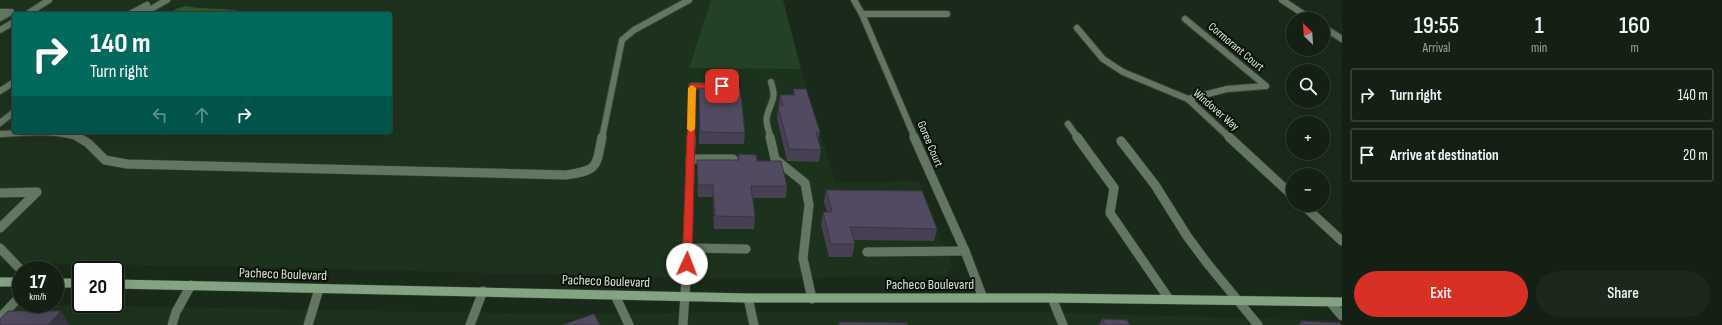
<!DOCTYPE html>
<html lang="en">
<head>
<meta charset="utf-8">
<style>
	:root { --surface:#142014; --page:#1d281d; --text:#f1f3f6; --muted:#9da3a0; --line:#333e34; --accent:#d93025 }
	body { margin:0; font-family:"Sofia Sans Condensed",sans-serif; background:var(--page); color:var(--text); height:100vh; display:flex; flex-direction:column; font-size:15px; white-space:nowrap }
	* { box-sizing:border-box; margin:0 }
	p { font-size:13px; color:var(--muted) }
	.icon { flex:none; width:22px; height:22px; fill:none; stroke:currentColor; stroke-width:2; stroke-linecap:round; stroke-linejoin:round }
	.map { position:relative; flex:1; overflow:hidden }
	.side { display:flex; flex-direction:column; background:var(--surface); width:380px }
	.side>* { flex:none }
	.hud { position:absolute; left:12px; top:12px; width:380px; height:122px; border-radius:4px; box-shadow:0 4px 16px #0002,0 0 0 1px var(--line); background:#00695c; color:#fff; overflow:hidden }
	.needle { width:26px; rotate:335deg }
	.buttons { position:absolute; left:1286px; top:12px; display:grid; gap:8px }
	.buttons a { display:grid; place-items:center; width:44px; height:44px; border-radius:50%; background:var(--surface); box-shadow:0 4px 16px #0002,0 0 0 1px var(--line); font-size:20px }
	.speed { position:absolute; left:12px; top:261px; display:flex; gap:8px; font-size:20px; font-weight:700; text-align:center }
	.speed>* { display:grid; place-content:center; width:52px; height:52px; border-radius:50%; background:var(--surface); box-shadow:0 4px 16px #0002,0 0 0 1px var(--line); line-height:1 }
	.speed small { font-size:10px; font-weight:400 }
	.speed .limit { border:2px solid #111; border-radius:6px; background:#fff; color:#111 }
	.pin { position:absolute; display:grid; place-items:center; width:34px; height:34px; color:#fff; margin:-17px; border-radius:8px; box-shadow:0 2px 6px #0006 }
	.me { position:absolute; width:44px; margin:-22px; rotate:2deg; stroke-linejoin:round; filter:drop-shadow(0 0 3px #0008) }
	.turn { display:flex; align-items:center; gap:14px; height:84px; padding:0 12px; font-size:18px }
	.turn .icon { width:52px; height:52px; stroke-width:2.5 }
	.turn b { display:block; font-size:28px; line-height:34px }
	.lanes { display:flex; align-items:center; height:38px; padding:0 12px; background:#0003; justify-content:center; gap:20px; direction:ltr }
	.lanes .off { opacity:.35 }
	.eta { display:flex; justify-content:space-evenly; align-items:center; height:68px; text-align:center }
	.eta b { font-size:24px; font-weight:600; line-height:28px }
	.action { display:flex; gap:8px; margin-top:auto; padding:8px 12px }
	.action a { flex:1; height:46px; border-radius:24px; background:var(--accent); color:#fff; font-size:16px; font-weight:600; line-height:46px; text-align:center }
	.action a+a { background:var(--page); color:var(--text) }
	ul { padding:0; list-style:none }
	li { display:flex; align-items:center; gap:12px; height:54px; margin:0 8px 6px; padding:0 4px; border:2px solid var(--line); border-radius:4px }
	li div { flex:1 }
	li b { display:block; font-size:15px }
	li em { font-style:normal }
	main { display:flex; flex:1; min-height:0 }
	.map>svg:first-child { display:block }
	.built { fill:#1d321c; fill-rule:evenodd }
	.green { fill:#254125 }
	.water { fill:#2d592c }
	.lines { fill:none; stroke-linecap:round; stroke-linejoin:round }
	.service-far1-casing { stroke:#354435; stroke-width:8 }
	.service-casing { stroke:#354435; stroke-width:10 }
	.minor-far1-casing { stroke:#354435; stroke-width:8 }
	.minor-casing { stroke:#354435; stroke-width:10 }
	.tertiary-casing { stroke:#354435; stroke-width:10 }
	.secondary-casing { stroke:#354435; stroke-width:10 }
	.service-far1 { stroke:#627661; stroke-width:6 }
	.service { stroke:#627661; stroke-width:9 }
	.minor-far1 { stroke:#627661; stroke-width:6 }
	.minor { stroke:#627661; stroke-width:9 }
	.tertiary { stroke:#627661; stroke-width:9 }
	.secondary { stroke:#84a382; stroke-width:9 }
	.wall { fill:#464053 }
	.shaded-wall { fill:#393443 }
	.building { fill:#514a60; stroke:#393443 }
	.route { fill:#d93025; stroke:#8d1f18 }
	.slow { fill:#f59e0b }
	.labels { text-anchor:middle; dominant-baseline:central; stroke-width:4; stroke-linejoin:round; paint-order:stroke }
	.street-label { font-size:12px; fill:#d9e4d8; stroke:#0a1109 }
	.near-street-label { font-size:14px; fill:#d9e4d8; stroke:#0a1109 }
</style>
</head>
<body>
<main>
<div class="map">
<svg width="1342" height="325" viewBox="0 0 1342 325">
	<rect width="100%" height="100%" fill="#1a2a1a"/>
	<g class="built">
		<path d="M0,0h711l-22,68 112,1 34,113 84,-1 34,86 -7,8 -145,3h-115l-473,-12 -213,-3zM14,14h376v118h-376z"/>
		<path d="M18,304l406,8 170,2 140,-2h298l310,9v4h-1341z"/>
	</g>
	<path class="green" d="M711,0h72l18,69 -112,-1z"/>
	<path class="water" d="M185,6c21,4 43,1 64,7v1h-79l6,-5z"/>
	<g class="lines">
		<g class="service-far1-casing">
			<g id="service-far1">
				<path d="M0,12h11l-11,6"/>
				<path d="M27,14l22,-14"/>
				<path d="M130,14l17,-9"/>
				<path d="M142,14l25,-14"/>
				<path d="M0,30l14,-8"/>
				<path d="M0,91l14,-9"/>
				<path d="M0,123l14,-11"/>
				<path d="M0,134c27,-1 54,-5 80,4"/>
				<path d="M602,138l20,-98 12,-10 55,-30"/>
				<path d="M691,138l1,-52h29"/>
				<path d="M771,138c-2,-6 -6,-16 -4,-22 4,-16 10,-16 4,-34"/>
			</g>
		</g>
		<g class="service-casing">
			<g id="service">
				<path d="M78,137l10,6 17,17 22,4 439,11c32,-5 30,-7 36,-38"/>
				<path d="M770,137l5,22 30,24 4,22 -6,53 9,41"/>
				<path d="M1121,141l34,44 32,51 20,27 51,62"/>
				<path d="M690,159h43"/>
				<path d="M0,193l37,-1 -37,36"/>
				<path d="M0,248l21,22"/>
				<path d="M688,248l58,1"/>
				<path d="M867,252l98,-1"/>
				<path d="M748,298l6,27"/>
				<path d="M0,318l21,-23"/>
				<path d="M308,325l11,-36"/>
				<path d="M470,325l13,-34"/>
				<path d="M683,325l4,-61 4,-127"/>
			</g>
		</g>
		<g class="minor-far1-casing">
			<g id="minor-far1">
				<path d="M854,0l8,14 53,124"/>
				<path d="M1282,0l29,19"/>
				<path d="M862,14h85"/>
				<path d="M1185,19l81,67 -39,3 -39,10"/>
				<path d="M1323,27l19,12"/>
				<path d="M1077,28l26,31 20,13 65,27 42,39"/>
				<path d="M1068,124l10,14"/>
			</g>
		</g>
		<g class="minor-casing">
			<g id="minor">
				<path d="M914,137l51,114 18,47"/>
				<path d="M1077,137l37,51 -4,25 59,86"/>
				<path d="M1229,137l64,59"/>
				<path d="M1303,205l39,36"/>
				<path d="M615,295l14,30"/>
				<path d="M1052,298l11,27"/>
				<path d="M1330,302l12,14"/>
			</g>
		</g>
		<g class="tertiary-casing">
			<path id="tertiary" d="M172,325l4,-13 15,-27"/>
		</g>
		<g class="secondary-casing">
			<g id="secondary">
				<path d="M0,282h21"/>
				<path d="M55,283h26"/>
				<path d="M115,284l633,14h304l290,4"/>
			</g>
		</g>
		<use href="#service-far1" class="service-far1"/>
		<use href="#service" class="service"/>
		<use href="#minor-far1" class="minor-far1"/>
		<use href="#minor" class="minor"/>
		<use href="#tertiary" class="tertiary"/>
		<use href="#secondary" class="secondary"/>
	</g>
	<g class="wall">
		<path d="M699,87l46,46 -1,11h-45z"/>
		<path d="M793,89l27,43 -2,9 3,9 -2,12 -32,-1 -10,-43 3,-23h13z"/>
		<path d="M739,154l18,7 30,25 -1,12h-33l2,19 -1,12h-40l-1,-32h-15l-1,-37h41z"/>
		<path d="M826,190l111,39 -3,12 -80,-1 1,4 -3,13h-23l-8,-32 2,-13h4l-3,-10z"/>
		<path d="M1102,319l28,6h-31z"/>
		<path d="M1301,321l41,4h-43z"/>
	</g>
	<path class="shaded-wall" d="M61,311l9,13 -1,1h-21z"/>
	<g class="building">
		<path d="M699,87l41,1 5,45 -45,-1z"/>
		<path d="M793,89h13l14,43h-4l5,18 -32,-1 -11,-43h5l-3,-11h15z"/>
		<path d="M739,154l17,1 1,6h24l6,25h-36l4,31 -40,-1 -2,-31h-15l-1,-25h42z"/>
		<path d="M826,190l96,1 15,38 -87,-2 5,17h-24l-8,-32h9z"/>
		<path d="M8,311h53l-13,14h-48v-6z"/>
		<path d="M594,314l6,11h-38z"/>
		<path d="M1102,319l25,1 3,5h-24z"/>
		<path d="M1301,321l39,2 2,2h-37z"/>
		<path d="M839,322l68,1 1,2h-69z"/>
	</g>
	<path class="route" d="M689,84h33l3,2 -3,3 -26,-1 -4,176 -1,3h-8l-1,-3z"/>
	<path class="slow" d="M692,85l4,3 -1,41 -4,3 -4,-3 1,-41z"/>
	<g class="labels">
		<g class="street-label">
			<text transform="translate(1236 47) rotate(40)">Cormorant Court</text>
			<text transform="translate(1216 110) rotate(41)">Windover Way</text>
			<text transform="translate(930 144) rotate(67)">Goree Court</text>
		</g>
		<g class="near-street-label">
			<text transform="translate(283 274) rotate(2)">Pacheco Boulevard</text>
			<text transform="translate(606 281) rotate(2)">Pacheco Boulevard</text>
			<text x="930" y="284">Pacheco Boulevard</text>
		</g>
	</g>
</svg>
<div class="buttons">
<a><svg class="needle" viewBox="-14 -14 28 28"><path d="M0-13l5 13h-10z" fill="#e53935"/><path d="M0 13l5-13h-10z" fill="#9da3a0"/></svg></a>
<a><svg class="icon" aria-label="search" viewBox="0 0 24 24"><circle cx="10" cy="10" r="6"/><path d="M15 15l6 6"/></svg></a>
<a>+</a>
<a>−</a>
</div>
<div class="speed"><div>17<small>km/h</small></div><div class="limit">20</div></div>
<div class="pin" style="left:722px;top:86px;background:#d93025"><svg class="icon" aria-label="arrive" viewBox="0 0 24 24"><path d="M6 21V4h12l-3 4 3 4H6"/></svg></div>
<svg class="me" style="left:687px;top:264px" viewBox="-20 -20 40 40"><circle r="19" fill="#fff"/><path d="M0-13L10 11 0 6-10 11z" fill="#d93025"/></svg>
<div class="hud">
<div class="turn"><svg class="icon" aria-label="right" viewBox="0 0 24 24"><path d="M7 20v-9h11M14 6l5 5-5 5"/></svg><div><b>140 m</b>Turn right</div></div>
<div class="lanes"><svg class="icon off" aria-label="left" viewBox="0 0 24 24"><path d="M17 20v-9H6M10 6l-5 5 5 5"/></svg><svg class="icon off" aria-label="ahead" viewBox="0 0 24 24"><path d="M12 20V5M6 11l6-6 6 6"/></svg><svg class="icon" aria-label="right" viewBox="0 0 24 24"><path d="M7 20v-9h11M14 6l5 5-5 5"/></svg></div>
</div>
</div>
<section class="side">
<div class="eta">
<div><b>19:55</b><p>Arrival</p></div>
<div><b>1</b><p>min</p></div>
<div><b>160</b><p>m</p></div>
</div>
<ul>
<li><svg class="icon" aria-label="right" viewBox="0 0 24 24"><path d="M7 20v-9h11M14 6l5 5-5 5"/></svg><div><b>Turn right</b></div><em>140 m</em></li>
<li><svg class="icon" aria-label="arrive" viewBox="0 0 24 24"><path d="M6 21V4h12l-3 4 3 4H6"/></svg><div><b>Arrive at destination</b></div><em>20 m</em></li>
</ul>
<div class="action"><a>Exit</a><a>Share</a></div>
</section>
</main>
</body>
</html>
